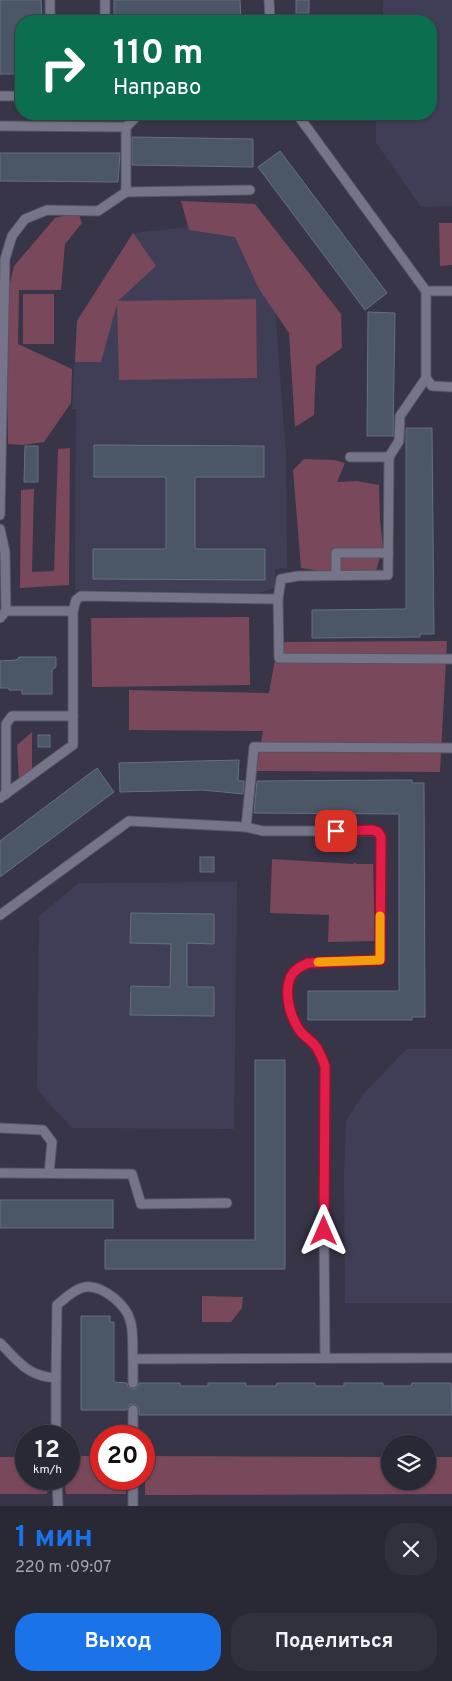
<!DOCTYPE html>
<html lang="ru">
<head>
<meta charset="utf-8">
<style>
	:root { --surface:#292835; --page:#31303d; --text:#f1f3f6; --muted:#a5a6ad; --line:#454450; --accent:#1a73e8 }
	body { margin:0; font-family:Overpass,sans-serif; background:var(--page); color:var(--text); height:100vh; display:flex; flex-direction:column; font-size:19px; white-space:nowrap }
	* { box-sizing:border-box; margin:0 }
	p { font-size:16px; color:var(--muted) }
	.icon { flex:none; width:28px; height:28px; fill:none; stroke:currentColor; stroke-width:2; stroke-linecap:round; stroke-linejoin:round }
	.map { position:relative; height:1506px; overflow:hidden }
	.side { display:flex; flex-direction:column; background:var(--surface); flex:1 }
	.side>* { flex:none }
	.guide { position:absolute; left:15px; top:15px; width:422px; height:105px; border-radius:20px; box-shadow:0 1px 4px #0004,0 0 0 1px var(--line); background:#0b6e4f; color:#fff; overflow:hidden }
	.fabs { position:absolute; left:381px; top:1435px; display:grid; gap:10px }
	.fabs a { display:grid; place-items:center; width:55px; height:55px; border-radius:50%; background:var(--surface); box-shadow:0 1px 4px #0004,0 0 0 1px var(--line); font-size:25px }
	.speed { position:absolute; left:15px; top:1425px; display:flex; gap:10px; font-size:25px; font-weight:700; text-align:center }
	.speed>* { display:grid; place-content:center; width:65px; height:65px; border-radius:50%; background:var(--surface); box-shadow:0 1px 4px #0004,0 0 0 1px var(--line); line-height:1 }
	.speed small { font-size:12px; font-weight:400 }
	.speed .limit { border:8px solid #d22; background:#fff; color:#111 }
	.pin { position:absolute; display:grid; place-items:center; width:42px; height:42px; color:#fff; margin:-21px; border-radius:10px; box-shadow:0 2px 8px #0006 }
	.me { position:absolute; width:55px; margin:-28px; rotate:0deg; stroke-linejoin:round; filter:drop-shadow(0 0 4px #0008) }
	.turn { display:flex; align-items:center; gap:18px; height:105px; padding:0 15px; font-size:22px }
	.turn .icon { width:65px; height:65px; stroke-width:2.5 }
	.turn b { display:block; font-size:35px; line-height:42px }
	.round { display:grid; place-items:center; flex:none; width:52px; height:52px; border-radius:20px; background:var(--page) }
	.headline { display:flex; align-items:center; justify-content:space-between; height:85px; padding:0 15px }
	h1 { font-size:30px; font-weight:700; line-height:38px; color:var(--accent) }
	.cta { display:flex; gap:10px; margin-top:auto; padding:10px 15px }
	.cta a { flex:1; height:58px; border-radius:20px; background:var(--accent); color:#fff; font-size:20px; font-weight:700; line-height:58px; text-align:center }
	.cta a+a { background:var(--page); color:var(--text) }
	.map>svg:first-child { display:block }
	.built { fill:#403e56 }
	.green { fill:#79485a }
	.building { fill:#4b5767; stroke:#647182 }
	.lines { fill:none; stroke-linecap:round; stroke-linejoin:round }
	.lane-casing { stroke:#555462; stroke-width:11 }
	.lane { stroke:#767488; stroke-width:9 }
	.route-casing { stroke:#92132f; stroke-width:12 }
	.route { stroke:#e11d48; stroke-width:9 }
	.slow { stroke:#f59e0b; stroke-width:9 }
</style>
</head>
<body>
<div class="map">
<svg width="452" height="1506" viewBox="0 0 452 1506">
	<rect width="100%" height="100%" fill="#373547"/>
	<g class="built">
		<path d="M383,0h69v206l-31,1 -45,-64v-29h55v-93h-48z"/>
		<path d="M234,222l40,72 12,161 1,113 -12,1v19l-17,5 -183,-3 1,-181h-4l5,-88 56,-88z"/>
		<path d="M237,882l-3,247 -162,-1 -35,-38 2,-174 40,-33z"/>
		<path d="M406,1049h46v254h-107l-1,-128 2,-54 15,-24z"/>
	</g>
	<g class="green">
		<path d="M181,201l74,3 86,110 1,34 -26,18 -2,49 -19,12 -6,-94 -30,-44 -24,-52 -46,-7z"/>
		<path d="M78,212l4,11 -17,21 -4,46h-42l-1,54 54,25 -1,34 -27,39 -21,3 -15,-1 -2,-144 8,-34 41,-48z"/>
		<path d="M439,223h13v42l-12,1z"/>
		<path d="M133,233l23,33 -38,35 138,-2 1,79 -138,2 -2,-76 -16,58h-26l2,-41z"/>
		<rect x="23" y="294" width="31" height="50"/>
		<path d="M70,448l-1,137 -49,3 1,-98 13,-1 -2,83 22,-1 4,-122z"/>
		<path d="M304,459l30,1 11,3 -8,19 20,-1 22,4 1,35 3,27 -7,24h-57l-18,-3 -8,-98z"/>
		<path d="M249,617l1,68 -158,2 -1,-69z"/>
		<path d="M447,641l-7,131 -184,-1 7,-40 -134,-1v-40l140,3 9,-51z"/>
		<path d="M32,732v37l-13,10 -2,-34z"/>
		<path d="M272,859l81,5 3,-2v2h17l2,77 -47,1 1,-27 -59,-2z"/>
		<path d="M202,1296l41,1 -1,11 -11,14h-29z"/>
		<path d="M69,1456h32v23h25v15h-60l-2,-15h5z"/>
		<path d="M145,1456l245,1v24h38v-24h24v37l-307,1z"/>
		<path d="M0,1457h26v22h24l-3,15h-47z"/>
	</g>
	<g class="building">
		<path d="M0,0h41l1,21h-21v53h-21z"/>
		<path d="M114,0h126l1,21h-43v-2h-72v-3h-12z"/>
		<rect x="296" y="0" width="13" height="13"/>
		<path d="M132,137l121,2v28l-121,-2z"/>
		<path d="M280,151l107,142 -22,17 -107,-143z"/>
		<path d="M0,153h120l-2,29 -118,-1z"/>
		<path d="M368,312l27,1 -2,123h-26z"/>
		<path d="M406,428h26l2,206h-14v3l-108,1v-28l94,-1z"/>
		<path d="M94,445l170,1v31h-69v72h70v31l-172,-1v-30h73v-72h-72z"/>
		<path d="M25,446h13v36h-14z"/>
		<path d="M19,657h37v10l-4,3v24h-30v-4h-13v-2h-9v-27l16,-1z"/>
		<rect x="38" y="735" width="12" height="12"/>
		<path d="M239,760l-1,21h6l-1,13 -40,-4 -83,2 -1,-29z"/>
		<path d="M97,768l17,24 -114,85v-36z"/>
		<path d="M412,780v3h12l1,234h-13v3h-104v-29h91v-177l-145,-1 3,-32z"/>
		<rect x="200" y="857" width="14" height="15"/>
		<path d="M131,913l83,1v30l-27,-1v44h27v29l-84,-1 1,-29 39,1 1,-43 -41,-1z"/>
		<path d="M255,1060h30v209h-180v-29h150z"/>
		<rect x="0" y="1200" width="113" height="28"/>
		<path d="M81,1316h29v6h4v60l13,1 1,4 5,2 4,-1 2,-5h41v3h28v-3h38v3h30l1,-3h38v3h29v-3h39v3h28l1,-3h39l1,32h-313v-8l-6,-3 -4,1 -2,5h-46z"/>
	</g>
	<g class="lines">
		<g class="lane-casing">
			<g id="lane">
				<path d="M105,0v21"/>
				<path d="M269,0l1,21"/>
				<path d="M50,21v-21"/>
				<path d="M0,96h21"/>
				<path d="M199,114h40"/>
				<path d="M297,114l129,177"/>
				<path d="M0,126l126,1v65"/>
				<path d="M126,127l13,-13h47"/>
				<path d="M452,291h-26v87l6,8 20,1"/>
				<path d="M350,457h39l-1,118 -90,1 -17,3 -3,20 1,59 173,1"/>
				<path d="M389,457l10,-16 1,-25 26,-38"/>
				<path d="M0,515l5,-256 7,-23 13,-17 22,-9 51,1 28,-19 124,-2"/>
				<path d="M0,529l5,23 1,59"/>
				<path d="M336,575v-22h52"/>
				<path d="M73,611l3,-11 5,-4 197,3"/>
				<path d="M0,618l6,-7h67v134l-73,53"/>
				<path d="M6,794v-70l6,-8h61"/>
				<path d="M246,827l8,-80 198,1"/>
				<path d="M0,915l129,-94 117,6 17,4h110l5,1 3,5 -1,123 -72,3c-7,3 -15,7 -18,15 -6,16 0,39 10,53 5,6 12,10 17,17 3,5 6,12 8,18l-1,165 1,126"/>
				<path d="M0,1128l43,2 9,12 -3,31"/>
				<path d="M0,1173l132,1 9,30 86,-1"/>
				<path d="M0,1343c19,19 27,33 56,35v58"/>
				<path d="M56,1378l1,-73c21,-18 32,-27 57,-7 6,5 14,14 16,22 4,11 2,27 3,39"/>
				<path d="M133,1383v-24l319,-1"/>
				<path d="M133,1410v26"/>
				<path d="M57,1479l1,27"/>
				<path d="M133,1506v-27"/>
			</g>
		</g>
		<use href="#lane" class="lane"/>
	</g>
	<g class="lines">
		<g class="route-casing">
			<path id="route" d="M324,1231l1,-165c-2,-6 -5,-13 -8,-18 -5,-7 -12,-11 -17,-17 -10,-14 -16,-37 -10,-53 3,-8 11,-12 18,-15l72,-3 1,-123 -3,-5 -5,-2 -37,1"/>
		</g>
		<use href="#route" class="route"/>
		<path class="slow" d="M318,962l62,-2v-44"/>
	</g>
</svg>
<div class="fabs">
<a><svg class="icon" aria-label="layers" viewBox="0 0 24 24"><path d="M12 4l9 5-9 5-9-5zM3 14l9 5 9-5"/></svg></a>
</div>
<div class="speed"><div>12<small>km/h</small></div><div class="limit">20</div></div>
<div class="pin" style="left:336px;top:831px;background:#d93025"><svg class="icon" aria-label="arrive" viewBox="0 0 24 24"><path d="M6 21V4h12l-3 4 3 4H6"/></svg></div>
<svg class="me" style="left:324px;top:1231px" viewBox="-20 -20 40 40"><path d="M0-17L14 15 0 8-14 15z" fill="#e11d48" stroke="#fff" stroke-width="4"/></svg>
<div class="guide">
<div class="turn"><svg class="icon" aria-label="right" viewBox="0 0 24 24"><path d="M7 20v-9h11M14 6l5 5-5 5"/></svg><div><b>110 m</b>Направо</div></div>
</div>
</div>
<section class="side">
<div class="headline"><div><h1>1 мин</h1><p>220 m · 09:07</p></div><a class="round"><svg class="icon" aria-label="close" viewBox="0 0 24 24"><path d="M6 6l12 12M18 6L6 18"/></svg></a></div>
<div class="cta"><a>Выход</a><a>Поделиться</a></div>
</section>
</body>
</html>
